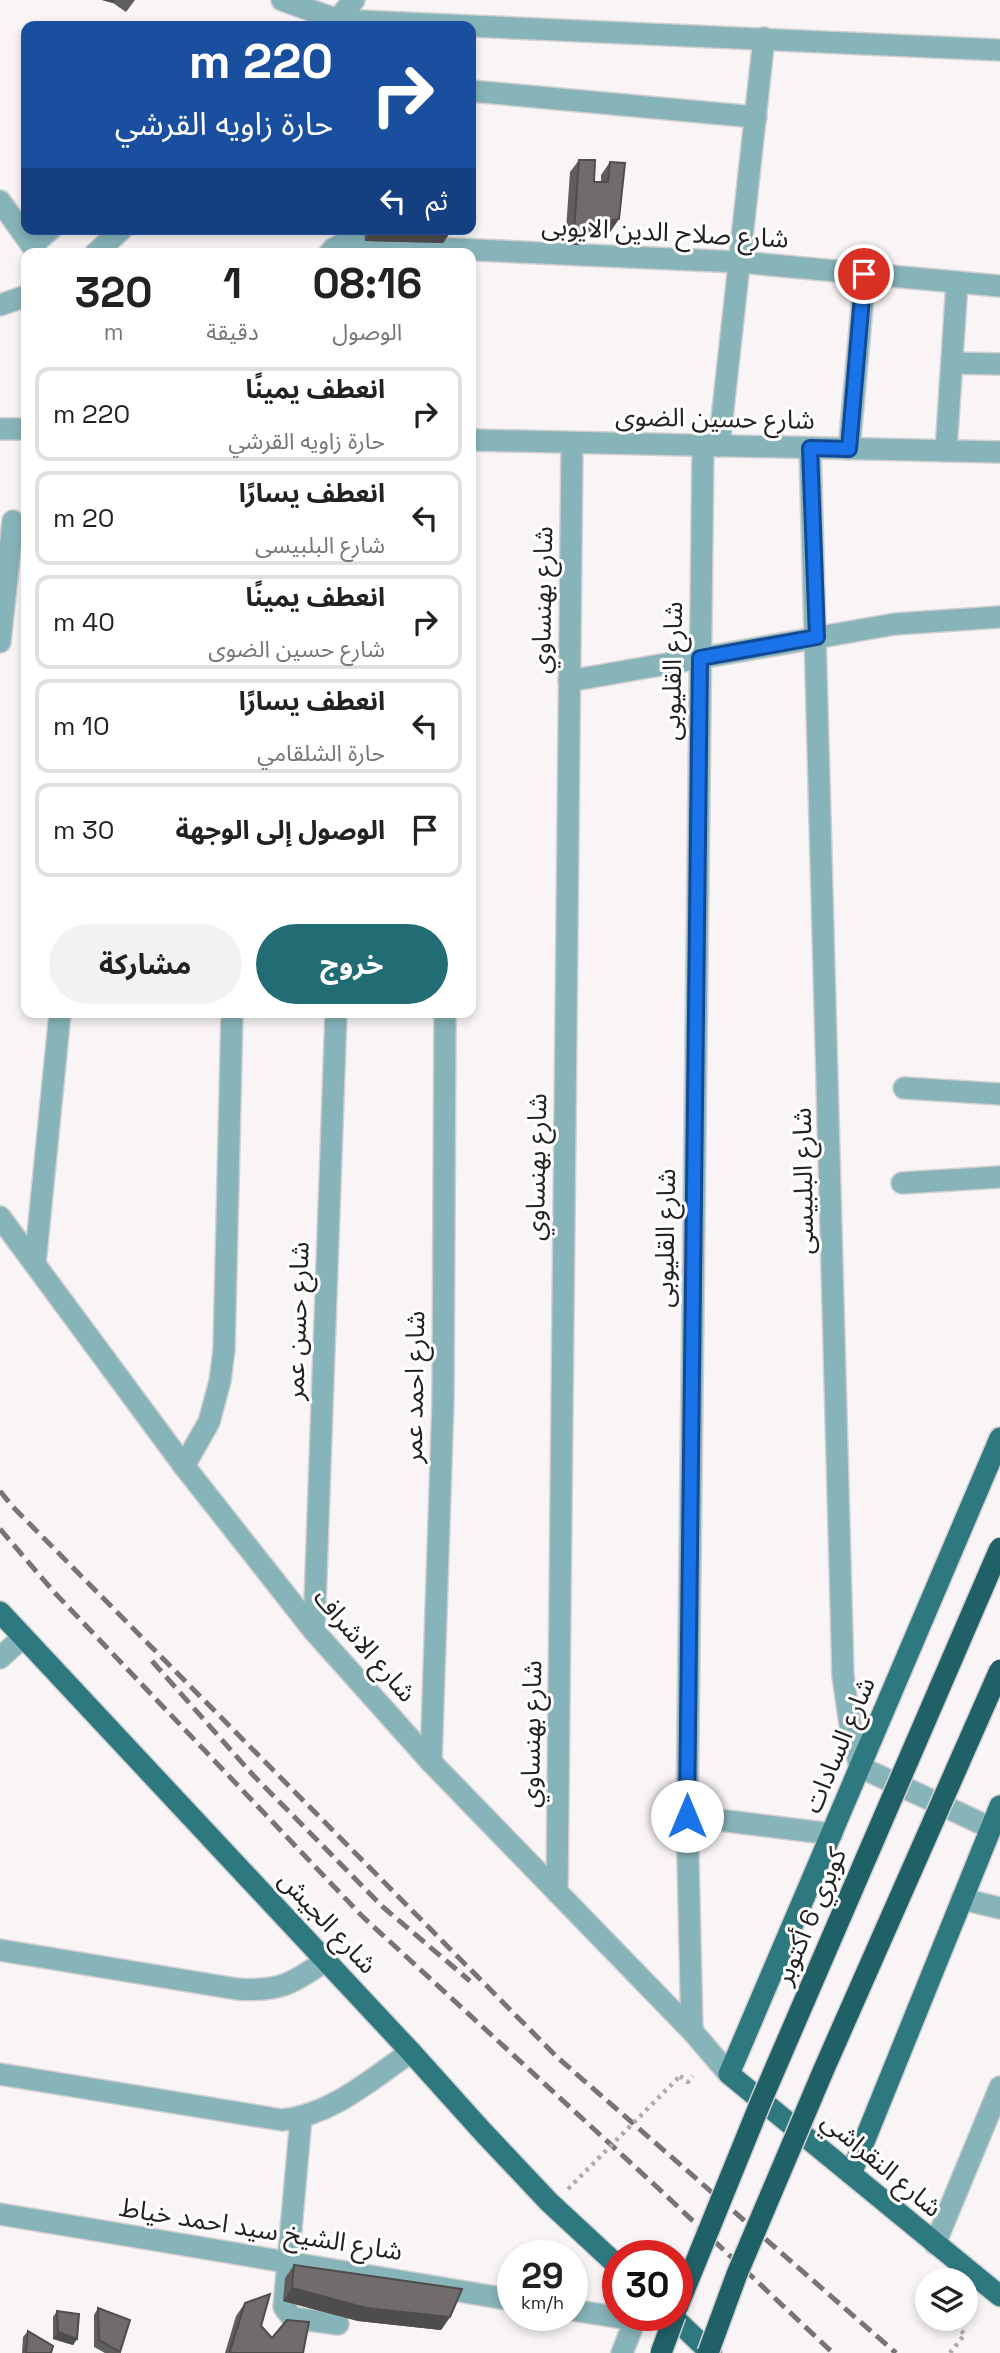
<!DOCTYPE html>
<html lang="ar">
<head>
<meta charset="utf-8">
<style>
	:root { --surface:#fff; --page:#f2f2f2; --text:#222; --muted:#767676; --line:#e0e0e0; --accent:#226c74 }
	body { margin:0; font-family:"Space Grotesk","Noto Sans Arabic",sans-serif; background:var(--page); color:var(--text); direction:rtl; height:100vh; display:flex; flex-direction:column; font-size:26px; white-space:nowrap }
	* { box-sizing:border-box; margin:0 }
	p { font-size:23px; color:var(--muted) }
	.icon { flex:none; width:38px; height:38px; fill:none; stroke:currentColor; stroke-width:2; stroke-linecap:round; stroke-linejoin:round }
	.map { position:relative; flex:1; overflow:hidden; direction:ltr }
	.sheet { position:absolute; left:21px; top:248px; width:455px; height:770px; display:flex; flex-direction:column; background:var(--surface); border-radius:14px; box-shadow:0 4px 10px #0003; direction:rtl }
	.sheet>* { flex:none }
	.guide { position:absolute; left:21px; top:21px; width:455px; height:214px; border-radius:14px; box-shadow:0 4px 10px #0003; direction:rtl; background:#1a4fa0; color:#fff; overflow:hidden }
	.tools { position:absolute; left:915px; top:2268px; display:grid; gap:14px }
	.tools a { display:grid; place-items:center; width:63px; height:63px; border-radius:50%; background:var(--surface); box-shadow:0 4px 10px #0003; font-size:35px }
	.speed { position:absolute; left:497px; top:2240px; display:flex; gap:14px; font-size:35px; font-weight:700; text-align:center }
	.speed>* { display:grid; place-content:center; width:91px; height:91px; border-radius:50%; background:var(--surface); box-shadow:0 4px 10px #0003; line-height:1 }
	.speed small { font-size:18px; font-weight:400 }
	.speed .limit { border:10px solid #d22; background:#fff; color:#111 }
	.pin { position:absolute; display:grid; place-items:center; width:60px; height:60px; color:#fff; margin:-30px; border:4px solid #fff; border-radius:50%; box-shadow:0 2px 7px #0007 }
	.me { position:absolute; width:77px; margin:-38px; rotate:0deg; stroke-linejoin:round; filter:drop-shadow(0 0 5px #0008) }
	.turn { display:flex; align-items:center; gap:24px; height:147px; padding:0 28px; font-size:32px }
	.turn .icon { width:91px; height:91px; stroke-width:2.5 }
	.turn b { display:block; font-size:49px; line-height:60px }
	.then { display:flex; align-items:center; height:66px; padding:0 28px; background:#0003; gap:14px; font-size:26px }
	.eta { display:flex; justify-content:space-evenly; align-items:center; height:119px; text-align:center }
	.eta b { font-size:42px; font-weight:700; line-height:49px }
	.primary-button { display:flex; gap:14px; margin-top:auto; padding:14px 28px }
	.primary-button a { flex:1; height:80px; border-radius:42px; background:var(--accent); color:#fff; font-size:28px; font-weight:700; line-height:80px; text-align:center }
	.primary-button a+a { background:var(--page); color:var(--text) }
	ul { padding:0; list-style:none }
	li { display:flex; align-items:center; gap:21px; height:94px; margin:0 14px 10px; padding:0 14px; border:4px solid var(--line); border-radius:14px }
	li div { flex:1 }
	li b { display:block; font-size:26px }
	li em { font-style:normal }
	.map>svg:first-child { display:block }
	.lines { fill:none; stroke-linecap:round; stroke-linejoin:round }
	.minor-casing { stroke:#d2cfd1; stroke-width:24 }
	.major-casing { stroke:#d2cfd1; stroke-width:24 }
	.path { stroke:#aeabac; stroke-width:4.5; stroke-dasharray:3.5 5; stroke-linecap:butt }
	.minor { stroke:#87b4b9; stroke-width:21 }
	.major { stroke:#2e7880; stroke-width:21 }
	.rail { stroke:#777475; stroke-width:5; stroke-dasharray:14 7; stroke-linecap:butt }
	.highway-bridge-casing { stroke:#d2cfd1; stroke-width:24; stroke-linecap:butt }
	.path-bridge { stroke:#aeabac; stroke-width:4.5; stroke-dasharray:3.5 5; stroke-linecap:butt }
	.highway-bridge { stroke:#206067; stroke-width:21 }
	.wall { fill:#605d5e }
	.shaded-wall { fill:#4e4c4c }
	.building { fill:#706c6d; stroke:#4e4c4c; stroke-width:2 }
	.route-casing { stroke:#114b97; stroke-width:18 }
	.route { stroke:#1a73e8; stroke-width:12 }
	.labels { text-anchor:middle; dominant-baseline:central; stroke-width:6; stroke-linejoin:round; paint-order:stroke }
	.street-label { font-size:26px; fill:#232122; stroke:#fff }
</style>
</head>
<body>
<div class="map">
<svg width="1000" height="2353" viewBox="0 0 1000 2353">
	<rect width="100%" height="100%" fill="#f9f5f7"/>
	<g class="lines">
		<g class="minor-casing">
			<g id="minor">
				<path d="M282,0l56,20 662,30"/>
				<path d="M332,26l22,-26"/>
				<path d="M471,91l285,26"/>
				<path d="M0,201l38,53"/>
				<path d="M32,245l19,-16"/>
				<path d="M95,254l27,-25"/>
				<path d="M329,254l4,-5 10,-5 396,18 261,24"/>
				<path d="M0,305l26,-9"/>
				<path d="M952,363l48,1"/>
				<path d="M0,429h26"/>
				<path d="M471,440l529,12"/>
				<path d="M719,446l45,-408"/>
				<path d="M810,448l33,1228 8,55 9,36 131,61"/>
				<path d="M849,449l16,-175"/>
				<path d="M946,451l11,-169"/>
				<path d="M0,642l13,-121"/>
				<path d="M569,681l326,-57 105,-7"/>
				<path d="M904,1088l96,6"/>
				<path d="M902,1183l98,-6"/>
				<path d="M0,1217l184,249 130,165 117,131 261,269 37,43"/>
				<path d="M35,1264l25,-251"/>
				<path d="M184,1466l25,-44 11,-41 4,-31 8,-337"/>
				<path d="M314,1631l22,-618"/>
				<path d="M0,1658l23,-21"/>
				<path d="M431,1762l12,-361 2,-388"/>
				<path d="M687,1816l145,18"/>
				<path d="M557,1892l15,-1449"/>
				<path d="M962,1899l38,9"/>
				<path d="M0,1950l237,39c41,3 56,-5 89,-29"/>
				<path d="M692,2031l-5,-215 16,-1371"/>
				<path d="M0,2074l282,46c50,-5 89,-41 129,-68"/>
				<path d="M301,2118l-17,189 6,8 4,3 44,6"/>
				<path d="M0,2214l513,86"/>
				<path d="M935,2244l65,-157"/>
				<path d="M572,2310l63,10"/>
				<path d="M622,2353l15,-38"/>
			</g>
		</g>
		<g class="major-casing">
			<g id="major">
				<path d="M1000,1438l-271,636 271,222"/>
				<path d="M0,1612l411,440 72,80 66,70 69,64"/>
				<path d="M851,2174l149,-368"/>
				<path d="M671,2315l40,38"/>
			</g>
		</g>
		<g class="path">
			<path d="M680,2076l8,6 5,-6"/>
			<path d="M950,2353l15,-19 -15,-11 3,-4"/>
		</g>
		<use href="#minor" class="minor"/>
		<use href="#major" class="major"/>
		<g class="rail">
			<path d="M0,1491l12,15 545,551 339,296"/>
			<path d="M0,1529l54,63 308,324 296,272 175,165"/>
			<path d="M152,1661l101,114 130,132 87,74"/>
		</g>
		<g class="highway-bridge-casing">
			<g id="highway-bridge">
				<path d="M677,2308l85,-209 238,-551"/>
				<path d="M661,2353l14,-38"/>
				<path d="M708,2353l29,-79 87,-205 176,-399"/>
			</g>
		</g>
		<path class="path-bridge" d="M568,2189l112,-113"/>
		<use href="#highway-bridge" class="highway-bridge"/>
	</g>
	<g class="wall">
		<path d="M102,0h33l-9,12 -13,-9z"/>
		<path d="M579,160l15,22h7v-7l9,-13 9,57 -9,13 -16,3h-7l-7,10 -15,-1 5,-72z"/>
		<path d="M364,229h88l-9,14 -78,-2z"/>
		<path d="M294,2265l156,52 -9,13 -83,-9 -75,-20 2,-23z"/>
		<path d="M245,2303l27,35 31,15h-78l11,-37z"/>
		<path d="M98,2308l22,44 -1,1h-14l-11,-6v-32z"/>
		<path d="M57,2311l20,28 -4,6 -20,-6v-22z"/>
		<path d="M28,2331l23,22h-29l1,-16z"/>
	</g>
	<g class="shaded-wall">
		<path d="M102,0h13l-2,3z"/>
		<path d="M619,219l-9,13 -16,3h-7l-7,10 -15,-1 9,-13 15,-9z"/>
		<path d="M373,229h43l36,1 -9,13 -78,-2z"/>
		<path d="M292,2288l158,29 -9,13 -83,-9 -75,-20z"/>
		<path d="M58,2332l19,7 -4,6 -20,-6z"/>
	</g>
	<g class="building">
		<path d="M579,160h16l-1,22h14l2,-20 15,1 -6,56 -16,3h-14v10l-15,-1z"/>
		<path d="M416,229h36v1z"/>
		<path d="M294,2265l168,24 -12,28 -84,-9 -74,-20z"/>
		<path d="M270,2294l-9,32 11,12 15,-18 22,2 -6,31h-71l-2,-2 15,-48z"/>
		<path d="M98,2308l32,12 -10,32 -21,-12z"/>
		<path d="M57,2311l22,3 -2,25 -19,-7z"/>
		<path d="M28,2331l25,15 -2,7h-25z"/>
	</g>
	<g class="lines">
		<g class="route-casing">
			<path id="route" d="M687,1816l13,-1158 117,-21 -7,-189 39,1 15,-175"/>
		</g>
		<use href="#route" class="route"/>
	</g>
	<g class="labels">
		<g class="street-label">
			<text transform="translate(665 232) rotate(3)">شارع صلاح الدين الايوبى</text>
			<text transform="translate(715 418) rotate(1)">شارع حسين الضوى</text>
			<text transform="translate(542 600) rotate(-89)">شارع بهنساوي</text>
			<text transform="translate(672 671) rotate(-89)">شارع القليوبى</text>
			<text transform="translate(536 1167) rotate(-89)">شارع بهنساوي</text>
			<text transform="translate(803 1181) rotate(-91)">شارع البلبيسى</text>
			<text transform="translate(665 1238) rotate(-89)">شارع القليوبى</text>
			<text transform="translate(297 1321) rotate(-88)">شارع حسن عمر</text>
			<text transform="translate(414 1387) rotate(-89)">شارع احمد عمر</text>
			<text transform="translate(365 1645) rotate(49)">شارع الاشراف</text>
			<text transform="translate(531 1734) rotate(-89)">شارع بهنساوي</text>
			<text transform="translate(839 1745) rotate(-67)">شارع السادات</text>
			<text transform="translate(810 1916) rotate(-67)">كوبري 6 أكتوبر</text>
			<text transform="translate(328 1922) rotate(47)">شارع الجيش</text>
			<text transform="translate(882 2164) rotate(40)">شارع النقراشي</text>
			<text transform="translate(261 2229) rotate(9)">شارع الشيخ سيد احمد خياط</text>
		</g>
	</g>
</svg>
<div class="tools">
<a><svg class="icon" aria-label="layers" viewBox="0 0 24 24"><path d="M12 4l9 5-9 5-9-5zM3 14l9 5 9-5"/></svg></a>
</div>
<div class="speed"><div>29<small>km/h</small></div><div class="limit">30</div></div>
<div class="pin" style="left:864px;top:274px;background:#d93025"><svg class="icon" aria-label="arrive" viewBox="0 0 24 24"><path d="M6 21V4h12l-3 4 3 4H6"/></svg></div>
<svg class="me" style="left:687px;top:1816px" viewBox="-20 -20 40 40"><circle r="19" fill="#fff"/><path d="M0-13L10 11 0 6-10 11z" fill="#1a73e8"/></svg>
<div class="guide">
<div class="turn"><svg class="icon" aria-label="right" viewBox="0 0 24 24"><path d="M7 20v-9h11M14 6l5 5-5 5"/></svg><div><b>220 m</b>حارة زاويه القرشي</div></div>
<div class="then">ثم<svg class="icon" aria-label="left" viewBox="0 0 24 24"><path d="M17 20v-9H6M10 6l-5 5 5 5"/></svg></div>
</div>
<section class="sheet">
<div class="eta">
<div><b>08:16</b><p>الوصول</p></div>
<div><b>1</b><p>دقيقة</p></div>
<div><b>320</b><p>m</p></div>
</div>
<ul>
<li><svg class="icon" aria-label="right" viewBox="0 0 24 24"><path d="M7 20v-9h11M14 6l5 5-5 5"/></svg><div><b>انعطف يمينًا</b><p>حارة زاويه القرشي</p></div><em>220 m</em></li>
<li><svg class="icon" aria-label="left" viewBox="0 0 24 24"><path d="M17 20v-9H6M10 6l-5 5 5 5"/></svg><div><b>انعطف يسارًا</b><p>شارع البلبيسى</p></div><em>20 m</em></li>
<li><svg class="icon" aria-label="right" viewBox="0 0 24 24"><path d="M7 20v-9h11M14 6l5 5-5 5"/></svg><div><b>انعطف يمينًا</b><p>شارع حسين الضوى</p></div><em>40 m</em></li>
<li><svg class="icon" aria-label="left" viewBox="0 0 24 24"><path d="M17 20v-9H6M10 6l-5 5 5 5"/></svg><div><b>انعطف يسارًا</b><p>حارة الشلقامي</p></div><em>10 m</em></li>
<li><svg class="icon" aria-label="arrive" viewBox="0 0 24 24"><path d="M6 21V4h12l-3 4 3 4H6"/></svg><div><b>الوصول إلى الوجهة</b></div><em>30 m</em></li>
</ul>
<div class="primary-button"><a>خروج</a><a>مشاركة</a></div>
</section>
</div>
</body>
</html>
